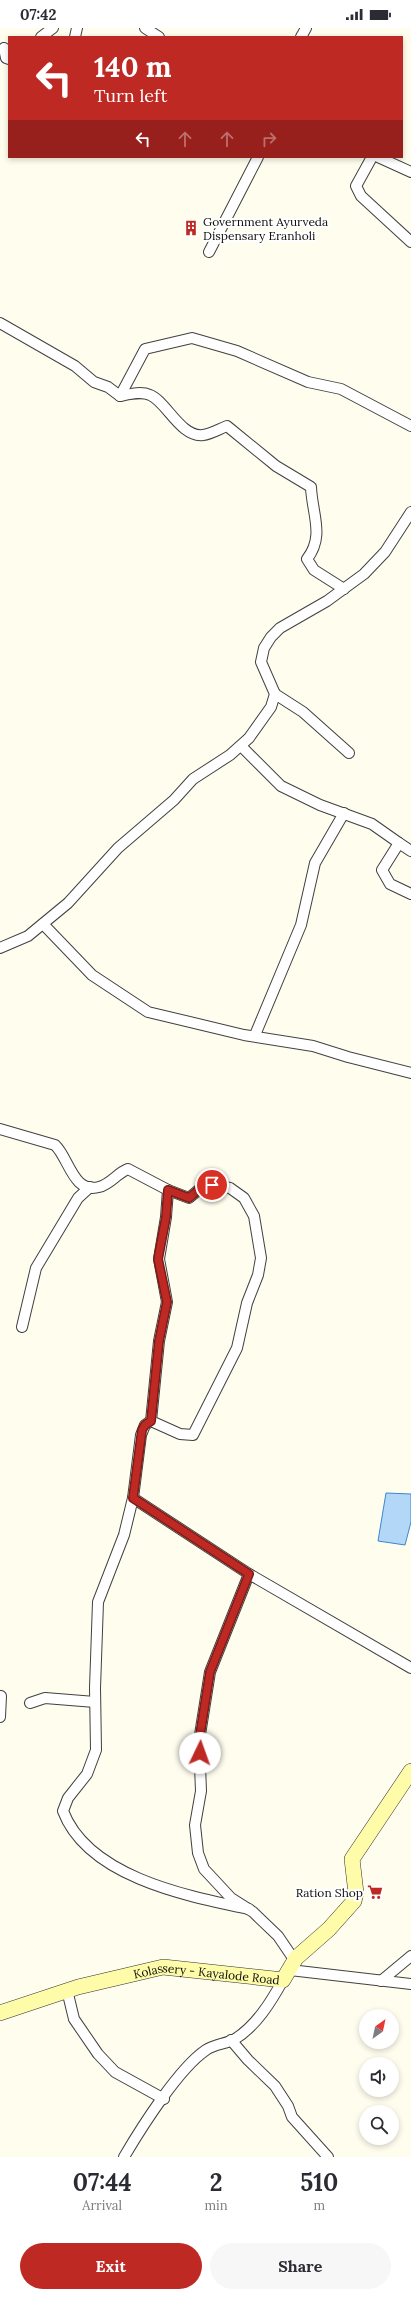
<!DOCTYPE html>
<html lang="en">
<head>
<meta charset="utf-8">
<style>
	:root { --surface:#fff; --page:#f7f7f7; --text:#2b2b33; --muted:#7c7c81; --accent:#bf2924 }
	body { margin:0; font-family:Lora,serif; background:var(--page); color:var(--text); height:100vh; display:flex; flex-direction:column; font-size:15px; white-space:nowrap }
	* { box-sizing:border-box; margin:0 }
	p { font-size:13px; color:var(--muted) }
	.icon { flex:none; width:22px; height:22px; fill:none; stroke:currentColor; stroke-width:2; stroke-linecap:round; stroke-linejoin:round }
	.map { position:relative; height:2129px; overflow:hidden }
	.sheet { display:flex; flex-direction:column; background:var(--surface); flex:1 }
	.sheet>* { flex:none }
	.hud { position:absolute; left:8px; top:8px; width:395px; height:122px; border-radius:0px; box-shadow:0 2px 6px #0003; background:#bf2924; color:#fff; overflow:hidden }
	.needle { width:26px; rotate:33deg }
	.buttons { position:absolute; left:359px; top:1981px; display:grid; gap:8px }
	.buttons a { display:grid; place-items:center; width:40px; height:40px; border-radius:50%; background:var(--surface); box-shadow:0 2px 6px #0003; font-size:20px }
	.pin { position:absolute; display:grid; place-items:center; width:34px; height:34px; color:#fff; margin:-17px; border:2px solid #fff; border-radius:50%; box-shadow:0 1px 4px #0007 }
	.me { position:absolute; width:44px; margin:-22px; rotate:3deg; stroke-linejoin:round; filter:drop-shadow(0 0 3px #0008) }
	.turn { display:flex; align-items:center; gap:14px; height:84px; padding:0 20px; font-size:18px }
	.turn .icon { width:52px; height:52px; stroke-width:2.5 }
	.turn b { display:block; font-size:28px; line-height:34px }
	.lanes { display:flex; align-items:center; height:38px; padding:0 20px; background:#0003; justify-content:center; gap:20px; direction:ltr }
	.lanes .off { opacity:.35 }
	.eta { display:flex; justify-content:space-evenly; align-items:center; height:68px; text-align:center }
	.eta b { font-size:24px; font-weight:800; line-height:28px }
	.primary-button { display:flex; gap:8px; margin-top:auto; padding:8px 20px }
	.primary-button a { flex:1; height:46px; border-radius:24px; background:var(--accent); color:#fff; font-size:16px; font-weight:800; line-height:46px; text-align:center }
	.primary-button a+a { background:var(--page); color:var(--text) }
	.status { display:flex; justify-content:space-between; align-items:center; height:28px; padding:0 20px; background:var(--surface); direction:ltr }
	.status svg { height:11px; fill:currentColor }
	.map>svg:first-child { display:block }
	.water { fill:#b3d8f7; stroke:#3987cf }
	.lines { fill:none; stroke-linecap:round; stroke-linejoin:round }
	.minor-casing { stroke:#414141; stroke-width:12 }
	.secondary-casing { stroke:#303030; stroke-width:16 }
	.minor { stroke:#fff; stroke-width:10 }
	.secondary { stroke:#fffca9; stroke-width:15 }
	.route-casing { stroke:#7c1b17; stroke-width:10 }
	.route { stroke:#bf2924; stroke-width:7 }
	.labels { text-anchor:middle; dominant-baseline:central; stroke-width:4; stroke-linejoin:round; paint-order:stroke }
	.poi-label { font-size:12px; fill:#0e0e0e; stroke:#fff; text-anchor:start }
	.street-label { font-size:12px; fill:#0e0e0e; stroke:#fff }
</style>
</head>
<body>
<div class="status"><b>07:42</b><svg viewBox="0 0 49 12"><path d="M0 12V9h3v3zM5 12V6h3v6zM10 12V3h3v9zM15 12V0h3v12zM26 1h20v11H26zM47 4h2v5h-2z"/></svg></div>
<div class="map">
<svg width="411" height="2129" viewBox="0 0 411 2129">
	<rect width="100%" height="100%" fill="#fffdee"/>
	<path class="water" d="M386,1465l25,1v28l-6,23 -27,-4z"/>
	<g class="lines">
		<g class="minor-casing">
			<g id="minor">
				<path d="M145,0l14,9"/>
				<path d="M41,9l12,-9"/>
				<path d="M75,9l2,-9"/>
				<path d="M301,9l5,-9"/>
				<path d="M4,20l2,10 3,1"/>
				<path d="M372,129l-16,29 5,10 50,46"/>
				<path d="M378,129l33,15"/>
				<path d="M209,224l49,-95"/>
				<path d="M0,295l75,43 19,16 14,5 12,9c10,-2 21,-5 30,-1 16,6 31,43 53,40 8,-1 16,-6 24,-9l49,40 35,21c1,27 14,49 -4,72l7,11 30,19"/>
				<path d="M120,368l25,-47 47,-11 45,13 71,31 33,7 70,37"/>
				<path d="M275,666l28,18 46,41"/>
				<path d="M241,718l40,40 39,19 52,19 27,19"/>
				<path d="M411,823l-12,-8 -17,27 8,14 21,10"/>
				<path d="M43,896l49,51 56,37 96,23 69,11 35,11 63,16"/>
				<path d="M0,920l28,-12 40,-33 50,-55 56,-48 19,-21 37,-24 19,-17 22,-31 4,-13 -14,-32 3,-14 7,-11 9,-9 47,-27 37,-27 21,-22 26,-40"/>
				<path d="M255,1007l46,-110 14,-62 29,-50"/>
				<path d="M0,1101l55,16c14,13 18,49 44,42 12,-3 18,-14 29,-18l40,21 21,8 13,-11 10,-2 18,3 14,10 10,18 7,42 -3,17 -11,28 -10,45 -44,87 -13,-1 -29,-13 -6,4 -4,10 -8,63 116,76 162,94"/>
				<path d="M22,1299l14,-59 42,-70 12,-11"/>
				<path d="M151,1393l8,-80 8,-39 -8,-43 7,-42 2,-27"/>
				<path d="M133,1470l-9,37 -26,67 -3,86 1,62 -9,24 -19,24 -5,13c25,66 124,85 186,98"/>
				<path d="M249,1546l-39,98 -11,69 2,50 -6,34 3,28 6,16 27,29 22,14 25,24 17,25"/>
				<path d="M30,1675l15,-5 50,4"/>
				<path d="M0,1689l1,-21"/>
				<path d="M290,1942l121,14"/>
				<path d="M381,1953l30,-25"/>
				<path d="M67,1962l7,29 24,35 17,18 49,27"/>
				<path d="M231,2012l17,20 27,26 13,20 4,11 36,40"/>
				<path d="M124,2129c17,-29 55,-89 82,-107 8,-6 20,-6 29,-11 21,-13 36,-37 48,-59"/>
			</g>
		</g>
		<g class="secondary-casing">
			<g id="secondary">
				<path id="s1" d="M0,1985l78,-26 85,-20 120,13 13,-22 33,-29 25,-28 2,-8 -4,-34 59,-88"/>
			</g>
		</g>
		<use href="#minor" class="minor"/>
		<use href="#secondary" class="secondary"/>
	</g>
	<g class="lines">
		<g class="route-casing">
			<path id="route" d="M200,1725l-1,-12 11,-69 39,-98 -116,-76 9,-68 3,-5 6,-4 8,-80 8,-39 -9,-43 8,-42 2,-27 21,8 13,-11 10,-2"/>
		</g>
		<use href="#route" class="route"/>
	</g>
	<defs>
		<g id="building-bare" transform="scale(1.2)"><path d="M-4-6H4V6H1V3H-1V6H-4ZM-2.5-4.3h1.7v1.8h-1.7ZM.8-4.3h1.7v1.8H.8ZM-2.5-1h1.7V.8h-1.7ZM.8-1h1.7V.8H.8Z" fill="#bf2924" stroke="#fff" stroke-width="2.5" paint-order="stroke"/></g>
		<g id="supermarket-bare" transform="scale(1.2)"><path d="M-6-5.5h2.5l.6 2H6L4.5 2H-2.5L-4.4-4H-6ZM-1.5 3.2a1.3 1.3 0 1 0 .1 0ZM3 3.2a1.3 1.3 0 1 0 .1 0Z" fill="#bf2924" stroke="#fff" stroke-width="2.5" paint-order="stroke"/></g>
	</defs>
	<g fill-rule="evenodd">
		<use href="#building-bare" x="191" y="200"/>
		<use href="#supermarket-bare" x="375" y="1864"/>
	</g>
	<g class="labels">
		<g class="poi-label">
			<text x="203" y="193">Government Ayurveda<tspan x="203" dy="14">Dispensary Eranholi</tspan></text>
			<text x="363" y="1864" text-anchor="end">Ration Shop</text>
		</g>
		<g class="street-label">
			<text stroke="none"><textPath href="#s1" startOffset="213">Kolassery - Kayalode Road</textPath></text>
		</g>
	</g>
</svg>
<div class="buttons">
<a><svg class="needle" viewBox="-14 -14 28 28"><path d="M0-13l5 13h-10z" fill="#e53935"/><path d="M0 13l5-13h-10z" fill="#7c7c81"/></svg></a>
<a><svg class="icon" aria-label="sound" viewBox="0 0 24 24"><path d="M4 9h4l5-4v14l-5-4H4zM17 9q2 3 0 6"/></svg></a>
<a><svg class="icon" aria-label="search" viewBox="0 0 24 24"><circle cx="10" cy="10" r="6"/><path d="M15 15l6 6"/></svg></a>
</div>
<div class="pin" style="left:212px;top:1157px;background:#d93025"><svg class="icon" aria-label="arrive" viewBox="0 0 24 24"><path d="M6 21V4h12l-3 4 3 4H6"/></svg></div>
<svg class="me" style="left:200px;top:1725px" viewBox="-20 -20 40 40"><circle r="19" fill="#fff"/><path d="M0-13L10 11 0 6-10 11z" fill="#bf2924"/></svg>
<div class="hud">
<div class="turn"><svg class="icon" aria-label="left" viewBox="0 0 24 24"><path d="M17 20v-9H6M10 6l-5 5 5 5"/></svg><div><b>140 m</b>Turn left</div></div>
<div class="lanes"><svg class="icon" aria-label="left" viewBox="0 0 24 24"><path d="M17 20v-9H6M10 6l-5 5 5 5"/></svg><svg class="icon off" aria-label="ahead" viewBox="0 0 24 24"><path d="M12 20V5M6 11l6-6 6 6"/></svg><svg class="icon off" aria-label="ahead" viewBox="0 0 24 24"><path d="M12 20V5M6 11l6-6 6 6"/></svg><svg class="icon off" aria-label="right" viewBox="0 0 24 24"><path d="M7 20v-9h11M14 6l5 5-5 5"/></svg></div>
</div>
</div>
<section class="sheet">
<div class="eta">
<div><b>07:44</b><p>Arrival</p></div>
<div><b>2</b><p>min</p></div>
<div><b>510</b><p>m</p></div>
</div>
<div class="primary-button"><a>Exit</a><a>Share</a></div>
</section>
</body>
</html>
